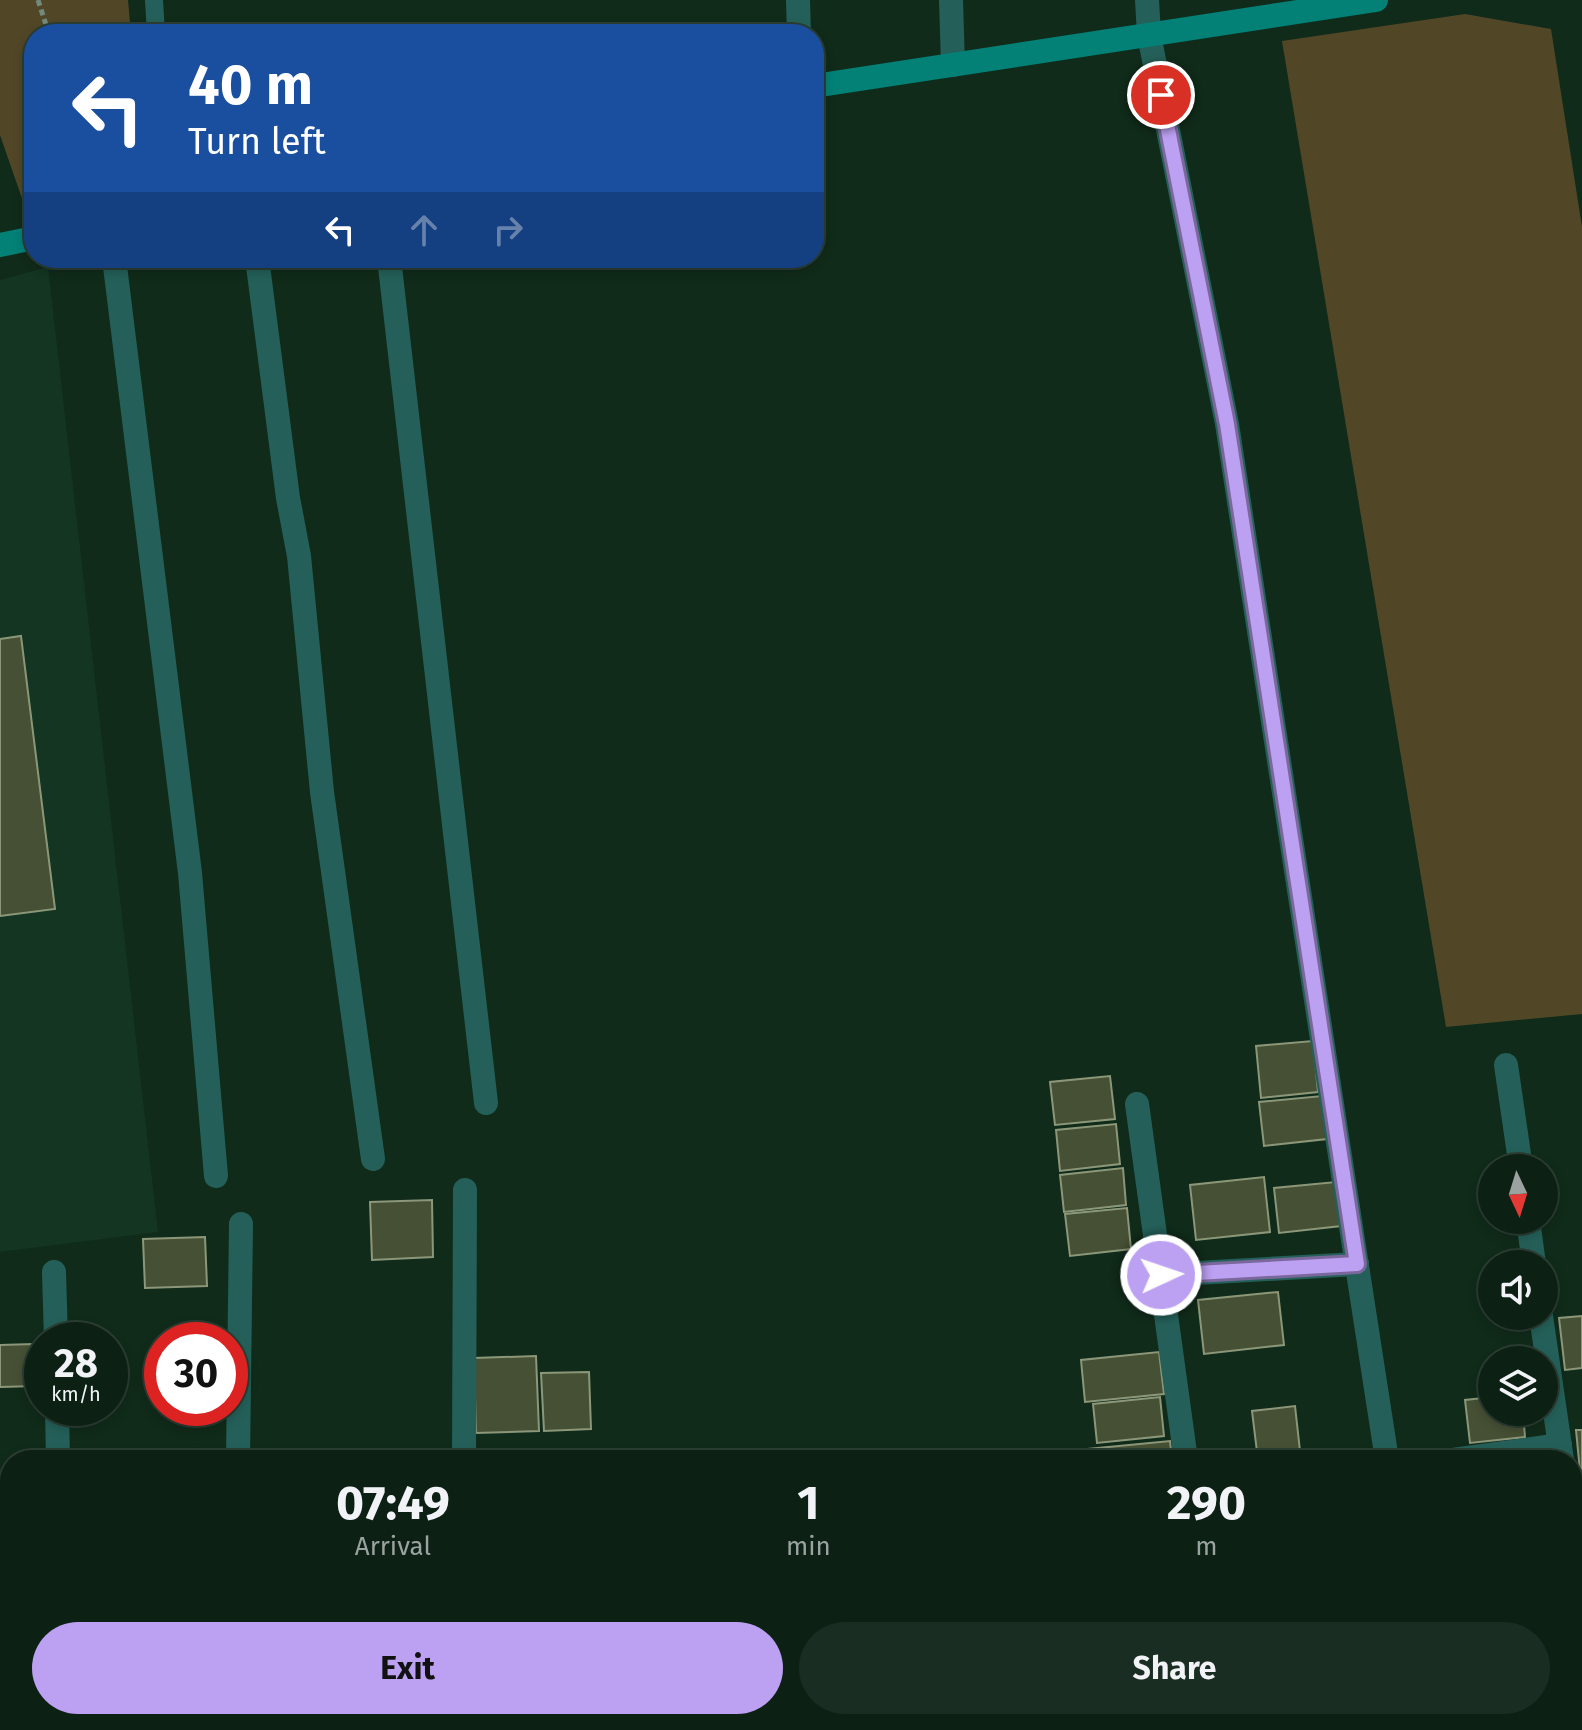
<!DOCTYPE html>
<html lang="en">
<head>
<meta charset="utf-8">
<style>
	:root { --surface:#0c2014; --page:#1a2d22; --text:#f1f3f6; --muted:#9aa3a0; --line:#2c3e34; --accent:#bca0f2 }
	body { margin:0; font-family:"Fira Sans",sans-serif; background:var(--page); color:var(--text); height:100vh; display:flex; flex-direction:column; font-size:30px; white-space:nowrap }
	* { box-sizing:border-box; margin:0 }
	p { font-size:26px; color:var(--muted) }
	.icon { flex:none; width:44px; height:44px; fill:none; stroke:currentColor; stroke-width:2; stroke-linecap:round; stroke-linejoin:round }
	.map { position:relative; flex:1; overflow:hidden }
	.side { position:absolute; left:0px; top:1450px; width:1582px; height:280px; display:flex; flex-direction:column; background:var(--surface); border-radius:32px 32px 0 0; box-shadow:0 4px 12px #0003,0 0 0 2px var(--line) }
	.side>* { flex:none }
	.banner { position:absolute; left:24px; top:24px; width:800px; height:244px; border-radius:32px; box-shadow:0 4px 12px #0003,0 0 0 2px var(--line); background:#1a4fa0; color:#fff; overflow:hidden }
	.needle { width:52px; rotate:176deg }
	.tools { position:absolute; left:1478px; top:1154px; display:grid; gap:16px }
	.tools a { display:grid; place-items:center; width:80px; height:80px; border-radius:50%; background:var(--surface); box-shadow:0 4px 12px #0003,0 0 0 2px var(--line); font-size:40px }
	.speed { position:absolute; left:24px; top:1322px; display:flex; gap:16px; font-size:40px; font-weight:700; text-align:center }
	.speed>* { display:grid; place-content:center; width:104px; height:104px; border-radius:50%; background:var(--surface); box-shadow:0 4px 12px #0003,0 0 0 2px var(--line); line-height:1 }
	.speed small { font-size:20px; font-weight:400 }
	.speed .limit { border:12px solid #d22; background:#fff; color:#111 }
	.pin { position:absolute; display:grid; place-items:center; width:68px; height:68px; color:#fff; margin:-34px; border:4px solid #fff; border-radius:50%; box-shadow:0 2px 8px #0007 }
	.me { position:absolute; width:88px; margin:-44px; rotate:87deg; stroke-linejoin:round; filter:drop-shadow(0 0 6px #0008) }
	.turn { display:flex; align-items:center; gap:28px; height:168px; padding:0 32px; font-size:36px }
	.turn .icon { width:104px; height:104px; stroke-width:2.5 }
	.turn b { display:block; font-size:56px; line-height:68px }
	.lanes { display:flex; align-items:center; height:76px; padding:0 32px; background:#0003; justify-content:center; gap:40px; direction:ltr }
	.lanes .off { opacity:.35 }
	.eta { display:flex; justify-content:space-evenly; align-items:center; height:136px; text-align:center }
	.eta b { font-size:48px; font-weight:700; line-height:56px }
	.cta { display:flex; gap:16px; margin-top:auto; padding:16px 32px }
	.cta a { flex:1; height:92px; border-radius:48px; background:var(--accent); color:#111; font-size:32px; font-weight:700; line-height:92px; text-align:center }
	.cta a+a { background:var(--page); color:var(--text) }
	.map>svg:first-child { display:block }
	.built { fill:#133521 }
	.green { fill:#514727 }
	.building { fill:#465034; stroke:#8c9779; stroke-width:2 }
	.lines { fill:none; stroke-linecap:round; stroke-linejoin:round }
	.path { stroke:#74897b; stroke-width:5; stroke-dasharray:6 4; stroke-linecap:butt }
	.lane { stroke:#246059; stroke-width:18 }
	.street { stroke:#246059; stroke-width:24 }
	.secondary { stroke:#038177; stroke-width:24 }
	.route-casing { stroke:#7a689d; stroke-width:20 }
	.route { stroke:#bca0f2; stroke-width:14 }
</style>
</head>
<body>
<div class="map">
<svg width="1582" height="1730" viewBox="0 0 1582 1730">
	<rect width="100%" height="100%" fill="#102b1a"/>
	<path class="built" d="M48,267l110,965 -158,20v-972z"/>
	<g class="green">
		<path d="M0,0h128l3,34h-97v170l-9,3 -25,-72z"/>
		<path d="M1465,14l86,15 31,198v787l-136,13 -164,-986z"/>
	</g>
	<g class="building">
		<path d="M21,636l34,273 -55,7v-277z"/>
		<path d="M1313,1041l5,51 -57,6 -5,-52z"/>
		<path d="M1110,1076l5,43 -60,6 -5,-43z"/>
		<path d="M1322,1096l5,43 -63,7 -5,-44z"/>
		<path d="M1116,1124l4,40 -60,7 -4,-41z"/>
		<path d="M1123,1168l3,37 -62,7 -4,-37z"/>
		<path d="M1264,1177l6,55 -74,8 -6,-55z"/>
		<path d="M1336,1182l5,44 -62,7 -5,-45z"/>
		<path d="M432,1200l1,57 -61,3 -2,-58z"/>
		<path d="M1127,1208l4,41 -61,7 -5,-42z"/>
		<path d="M205,1237l2,49 -62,2 -2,-49z"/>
		<path d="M1278,1292l6,53 -80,9 -6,-54z"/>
		<path d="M1582,1316v52l-17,2 -6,-52z"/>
		<path d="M33,1344l2,42 -35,1v-42z"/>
		<path d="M1159,1352l5,42 -79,8 -4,-42z"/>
		<path d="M536,1356l3,75 -63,2 -2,-75z"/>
		<path d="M589,1372l2,57 -47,2 -3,-58z"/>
		<path d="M1160,1397l4,39 -67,7 -4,-39z"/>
		<path d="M1492,1397v15h31l2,25 -55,6 -5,-43z"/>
		<path d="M1295,1406l6,54h-43l-6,-49z"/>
		<path d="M1576,1430h6v40l-2,1z"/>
		<path d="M1170,1441l2,19h-83l-1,-11z"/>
		<rect x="0" y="1605" width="10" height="42"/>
		<path d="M1516,1720h53l1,10h-53z"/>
		<path d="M561,1726l1,4h-69l-1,-1z"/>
	</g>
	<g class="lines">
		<path class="path" d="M38,0l11,34"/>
		<path class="lane" d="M154,0l2,34"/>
		<g class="street">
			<path d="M798,0l1,34"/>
			<path d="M951,0l2,65"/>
			<path d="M1147,0l2,35 78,389 160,1036"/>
			<path d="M114,258l76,615 26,303"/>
			<path d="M257,258l31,240 11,58 23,236 51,367"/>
			<path d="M389,258l97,845"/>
			<path d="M1506,1065l15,103"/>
			<path d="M1137,1104l49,356"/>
			<path d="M1528,1220l6,44"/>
			<path d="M54,1272l2,68"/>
			<path d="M1161,1275l196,-11"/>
			<path d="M1541,1316l21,144"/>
			<path d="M57,1408l1,52"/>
			<path d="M238,1460l3,-236"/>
			<path d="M464,1460l1,-270"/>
			<path d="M1453,1460l107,-15"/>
			<path d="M1572,1533l10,71"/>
			<path d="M62,1720l1,10"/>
			<path d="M241,1720l1,10"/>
			<path d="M466,1720v10"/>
			<path d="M1420,1720l2,10"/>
		</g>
		<g class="secondary">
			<path d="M814,86l562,-86"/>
			<path d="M0,245l34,-7"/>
		</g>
	</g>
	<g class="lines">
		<g class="route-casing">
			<path id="route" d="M1161,95l66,329 130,840 -196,11"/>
		</g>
		<use href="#route" class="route"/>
	</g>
</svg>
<div class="tools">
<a><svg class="needle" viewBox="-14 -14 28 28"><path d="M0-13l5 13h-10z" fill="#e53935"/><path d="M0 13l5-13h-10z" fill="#9aa3a0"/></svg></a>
<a><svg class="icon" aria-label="sound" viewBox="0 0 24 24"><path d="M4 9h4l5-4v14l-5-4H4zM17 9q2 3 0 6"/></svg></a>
<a><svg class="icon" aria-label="layers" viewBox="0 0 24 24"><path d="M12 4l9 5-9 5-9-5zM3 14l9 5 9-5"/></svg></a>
</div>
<div class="speed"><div>28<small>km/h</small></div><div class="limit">30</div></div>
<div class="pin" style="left:1161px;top:95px;background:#d93025"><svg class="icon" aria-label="arrive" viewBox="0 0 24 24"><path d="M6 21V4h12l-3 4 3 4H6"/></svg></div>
<svg class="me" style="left:1161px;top:1275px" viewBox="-20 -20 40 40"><circle r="17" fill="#bca0f2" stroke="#fff" stroke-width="3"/><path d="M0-11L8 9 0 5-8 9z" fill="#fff"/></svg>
<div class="banner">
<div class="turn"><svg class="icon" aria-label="left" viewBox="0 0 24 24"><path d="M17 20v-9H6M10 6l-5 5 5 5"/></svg><div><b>40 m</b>Turn left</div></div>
<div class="lanes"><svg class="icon" aria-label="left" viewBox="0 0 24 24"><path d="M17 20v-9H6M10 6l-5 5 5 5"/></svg><svg class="icon off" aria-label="ahead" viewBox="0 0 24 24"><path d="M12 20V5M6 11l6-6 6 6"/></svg><svg class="icon off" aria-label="right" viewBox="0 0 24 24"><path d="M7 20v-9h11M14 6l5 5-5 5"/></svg></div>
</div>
<section class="side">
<div class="eta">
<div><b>07:49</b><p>Arrival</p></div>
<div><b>1</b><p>min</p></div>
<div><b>290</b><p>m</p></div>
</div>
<div class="cta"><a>Exit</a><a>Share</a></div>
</section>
</div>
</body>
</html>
